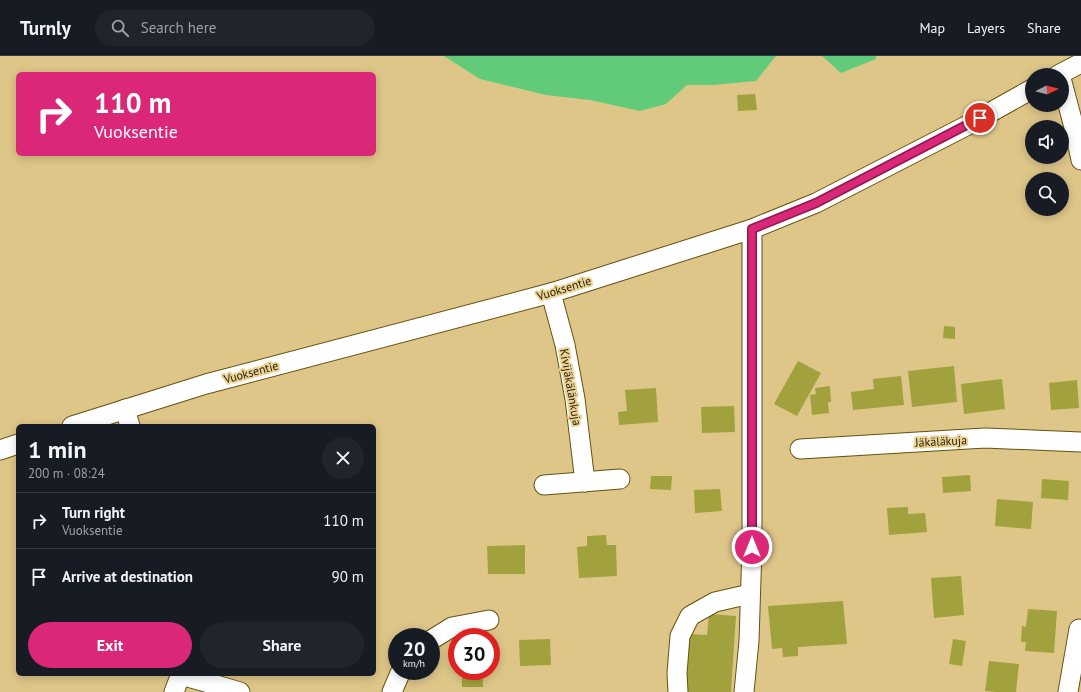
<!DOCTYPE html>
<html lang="en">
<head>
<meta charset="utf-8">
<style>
	:root { --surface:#171b24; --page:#20242c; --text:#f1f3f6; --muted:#9ea1a6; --line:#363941; --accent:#db2777 }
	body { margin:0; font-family:"PT Sans",sans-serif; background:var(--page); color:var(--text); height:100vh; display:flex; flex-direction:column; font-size:15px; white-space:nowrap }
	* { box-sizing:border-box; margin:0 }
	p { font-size:13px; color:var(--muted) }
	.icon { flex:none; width:22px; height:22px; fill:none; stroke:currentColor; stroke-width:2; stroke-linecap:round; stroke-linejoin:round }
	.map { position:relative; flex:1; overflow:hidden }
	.side { position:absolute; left:16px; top:368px; width:360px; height:252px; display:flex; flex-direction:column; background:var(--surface); border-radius:6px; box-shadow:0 2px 10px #0003 }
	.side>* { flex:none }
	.top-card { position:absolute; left:16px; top:16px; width:360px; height:84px; border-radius:6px; box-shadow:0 2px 10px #0003; background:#db2777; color:#fff; overflow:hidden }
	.needle { width:26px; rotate:84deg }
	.controls { position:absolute; left:1025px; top:12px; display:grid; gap:8px }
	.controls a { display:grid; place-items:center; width:44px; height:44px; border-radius:50%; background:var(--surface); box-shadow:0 2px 10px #0003; font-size:20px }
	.speed { position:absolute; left:388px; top:572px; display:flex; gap:8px; font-size:20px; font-weight:700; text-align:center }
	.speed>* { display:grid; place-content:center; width:52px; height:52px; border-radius:50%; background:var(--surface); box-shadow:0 2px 10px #0003; line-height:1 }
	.speed small { font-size:10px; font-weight:400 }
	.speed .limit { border:6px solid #d22; background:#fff; color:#111 }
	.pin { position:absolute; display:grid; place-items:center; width:34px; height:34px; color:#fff; margin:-17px; border:2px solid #fff; border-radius:50%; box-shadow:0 1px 4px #0007 }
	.me { position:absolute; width:44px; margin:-22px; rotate:0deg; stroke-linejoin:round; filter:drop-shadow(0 0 3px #0008) }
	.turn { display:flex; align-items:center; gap:14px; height:84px; padding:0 12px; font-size:18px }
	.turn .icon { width:52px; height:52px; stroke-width:2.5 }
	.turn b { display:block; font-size:28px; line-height:34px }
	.round { display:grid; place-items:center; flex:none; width:42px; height:42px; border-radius:21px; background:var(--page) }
	.summary { display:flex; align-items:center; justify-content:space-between; height:68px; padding:0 12px }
	h1 { font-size:24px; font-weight:800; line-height:30px }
	.action { display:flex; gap:8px; margin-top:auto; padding:8px 12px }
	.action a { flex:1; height:46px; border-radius:24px; background:var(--accent); color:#fff; font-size:16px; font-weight:800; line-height:46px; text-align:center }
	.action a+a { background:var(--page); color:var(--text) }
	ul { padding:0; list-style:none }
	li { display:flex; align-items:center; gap:12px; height:56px; padding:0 12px; border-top:1px solid var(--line) }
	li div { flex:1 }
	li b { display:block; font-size:15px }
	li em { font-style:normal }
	header { display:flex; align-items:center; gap:24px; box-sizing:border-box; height:56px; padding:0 20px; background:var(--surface); border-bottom:1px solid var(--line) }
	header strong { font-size:19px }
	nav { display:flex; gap:22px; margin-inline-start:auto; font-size:14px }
	.search { width:280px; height:36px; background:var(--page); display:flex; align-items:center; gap:10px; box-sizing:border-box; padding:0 14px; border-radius:22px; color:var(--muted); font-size:15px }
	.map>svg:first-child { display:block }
	.water { fill:#61cb7a }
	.building { fill:#a1a13d }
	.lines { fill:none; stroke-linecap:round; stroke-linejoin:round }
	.minor-casing { stroke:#66510f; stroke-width:21 }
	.minor { stroke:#fff; stroke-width:19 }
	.route-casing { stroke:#8e194d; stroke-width:10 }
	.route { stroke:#db2777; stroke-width:7 }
	.labels { text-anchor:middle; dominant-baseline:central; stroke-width:4; stroke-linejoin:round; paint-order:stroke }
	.street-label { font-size:12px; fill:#2e240b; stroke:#ebd395 }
</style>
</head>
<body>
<header>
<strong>Turnly</strong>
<div class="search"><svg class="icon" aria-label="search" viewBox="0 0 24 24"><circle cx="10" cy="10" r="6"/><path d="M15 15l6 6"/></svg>Search here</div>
<nav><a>Map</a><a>Layers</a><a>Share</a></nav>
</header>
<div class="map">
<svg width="1081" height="636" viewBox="0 0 1081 636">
	<rect width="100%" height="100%" fill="#dec689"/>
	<g class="water">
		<path d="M444,0h334l-3,1 -19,24 -43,4h-26l-21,19 -26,7 -50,-11 -44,-5 -66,-16z"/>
		<path d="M822,0h54v3l-35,14z"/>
	</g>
	<g class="building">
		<path d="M755,38l2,16 -19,1 -1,-16z"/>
		<path d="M944,270l11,1v12l-12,-1z"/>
		<path d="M798,305l23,12 -24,43 -23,-12z"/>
		<path d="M954,310l3,36 -45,5 -4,-36z"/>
		<path d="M901,320l3,29 -51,5 -2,-18 23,-3 -1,-10z"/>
		<path d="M1002,323l3,30 -41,5 -3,-30z"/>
		<path d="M1077,324l2,28 -28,2 -2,-27z"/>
		<path d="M830,330l1,16h-3l1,11 -17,2 -2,-20 6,-1 -1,-6z"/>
		<path d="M656,332l2,34 -39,3 -1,-13 9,-1 -2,-21z"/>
		<path d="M734,350l1,26 -33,1 -1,-26z"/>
		<path d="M970,419l1,16 -28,2 -1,-16z"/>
		<path d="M651,420h21l-1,14 -21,-1z"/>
		<path d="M1042,423l27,2 -1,19 -27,-2z"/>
		<path d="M720,433l2,22 -27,2 -1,-23z"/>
		<path d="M997,443l36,3 -2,27 -36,-3z"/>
		<path d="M908,451v7l17,-1 2,19 -38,3 -2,-27z"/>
		<path d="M606,479l1,10h9l1,31 -38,2 -2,-31 10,-1v-10z"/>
		<path d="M525,489v29h-37l-1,-28z"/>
		<path d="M961,520l3,39 -30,3 -3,-40z"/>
		<path d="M843,545l4,43 -49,3v9l-15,1 -1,-9 -10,1 -4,-43z"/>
		<path d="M1028,553l29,2 -3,42 -29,-2 1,-9h-5l1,-16 4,1z"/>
		<path d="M709,558l27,2 -5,76h-46l4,-58 18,1z"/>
		<path d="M550,583l1,26 -31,1 -1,-26z"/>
		<path d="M953,583l13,2 -4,25 -13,-2z"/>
		<path d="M989,605l30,3 -3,28h-20l-11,-1z"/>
		<rect x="462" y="615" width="21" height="16"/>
	</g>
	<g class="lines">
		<g class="minor-casing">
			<g id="minor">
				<path d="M1058,19l23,-12"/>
				<path d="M1062,26l13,49 6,29"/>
				<path d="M551,237l14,52 10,54 10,83"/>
				<path d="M125,353l5,17"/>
				<path d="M72,370l134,-42 345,-91 201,-64 64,-26 152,-78 64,-36"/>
				<path d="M800,393l185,-11 96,4"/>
				<path d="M0,394l18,-6"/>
				<path d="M544,429l76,-6"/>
				<path d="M431,584l21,-13 37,-7"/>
				<path d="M181,619l59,17"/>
				<path d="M174,636l7,-18"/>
				<path d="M392,636l9,-21"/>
				<path d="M678,636l-1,-19 3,-37 10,-20 25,-14 35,-8"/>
				<path d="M744,636l5,-51 3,-94v-318"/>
				<path d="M1068,636l11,-63"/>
			</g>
		</g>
		<use href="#minor" class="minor"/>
	</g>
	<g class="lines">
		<g class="route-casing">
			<path id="route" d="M752,491v-318l64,-26 164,-85"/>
		</g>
		<use href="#route" class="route"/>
	</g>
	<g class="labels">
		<g class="street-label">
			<text transform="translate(564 232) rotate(-17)">Vuoksentie</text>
			<text transform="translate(251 316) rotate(-15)">Vuoksentie</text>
			<text transform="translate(571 331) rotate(80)">Kivijäkälänkuja</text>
			<text transform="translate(941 385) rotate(-3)">Jäkäläkuja</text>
		</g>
	</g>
</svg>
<div class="controls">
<a><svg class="needle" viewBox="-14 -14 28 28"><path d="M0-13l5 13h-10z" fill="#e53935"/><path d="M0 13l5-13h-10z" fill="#9ea1a6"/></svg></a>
<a><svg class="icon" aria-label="sound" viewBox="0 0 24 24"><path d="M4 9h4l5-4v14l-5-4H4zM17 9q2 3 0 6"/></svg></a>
<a><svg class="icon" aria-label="search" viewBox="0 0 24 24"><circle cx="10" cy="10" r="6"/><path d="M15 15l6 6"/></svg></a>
</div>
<div class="speed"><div>20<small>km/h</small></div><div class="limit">30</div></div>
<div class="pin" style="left:980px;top:62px;background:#d93025"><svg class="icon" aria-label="arrive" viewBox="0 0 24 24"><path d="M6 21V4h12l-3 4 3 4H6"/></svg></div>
<svg class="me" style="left:752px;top:491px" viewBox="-20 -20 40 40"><circle r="17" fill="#db2777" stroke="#fff" stroke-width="3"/><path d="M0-11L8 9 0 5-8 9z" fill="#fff"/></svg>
<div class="top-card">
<div class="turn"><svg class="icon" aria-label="right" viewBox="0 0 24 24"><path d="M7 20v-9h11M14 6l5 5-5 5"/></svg><div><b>110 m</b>Vuoksentie</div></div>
</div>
<section class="side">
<div class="summary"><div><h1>1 min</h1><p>200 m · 08:24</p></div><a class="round"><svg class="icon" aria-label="close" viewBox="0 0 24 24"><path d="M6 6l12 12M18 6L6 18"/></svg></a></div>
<ul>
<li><svg class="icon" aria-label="right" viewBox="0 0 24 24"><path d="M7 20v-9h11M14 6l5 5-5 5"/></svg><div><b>Turn right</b><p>Vuoksentie</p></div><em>110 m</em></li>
<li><svg class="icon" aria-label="arrive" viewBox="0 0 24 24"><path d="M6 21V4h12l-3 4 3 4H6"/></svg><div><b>Arrive at destination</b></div><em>90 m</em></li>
</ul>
<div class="action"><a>Exit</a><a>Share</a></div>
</section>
</div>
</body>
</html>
